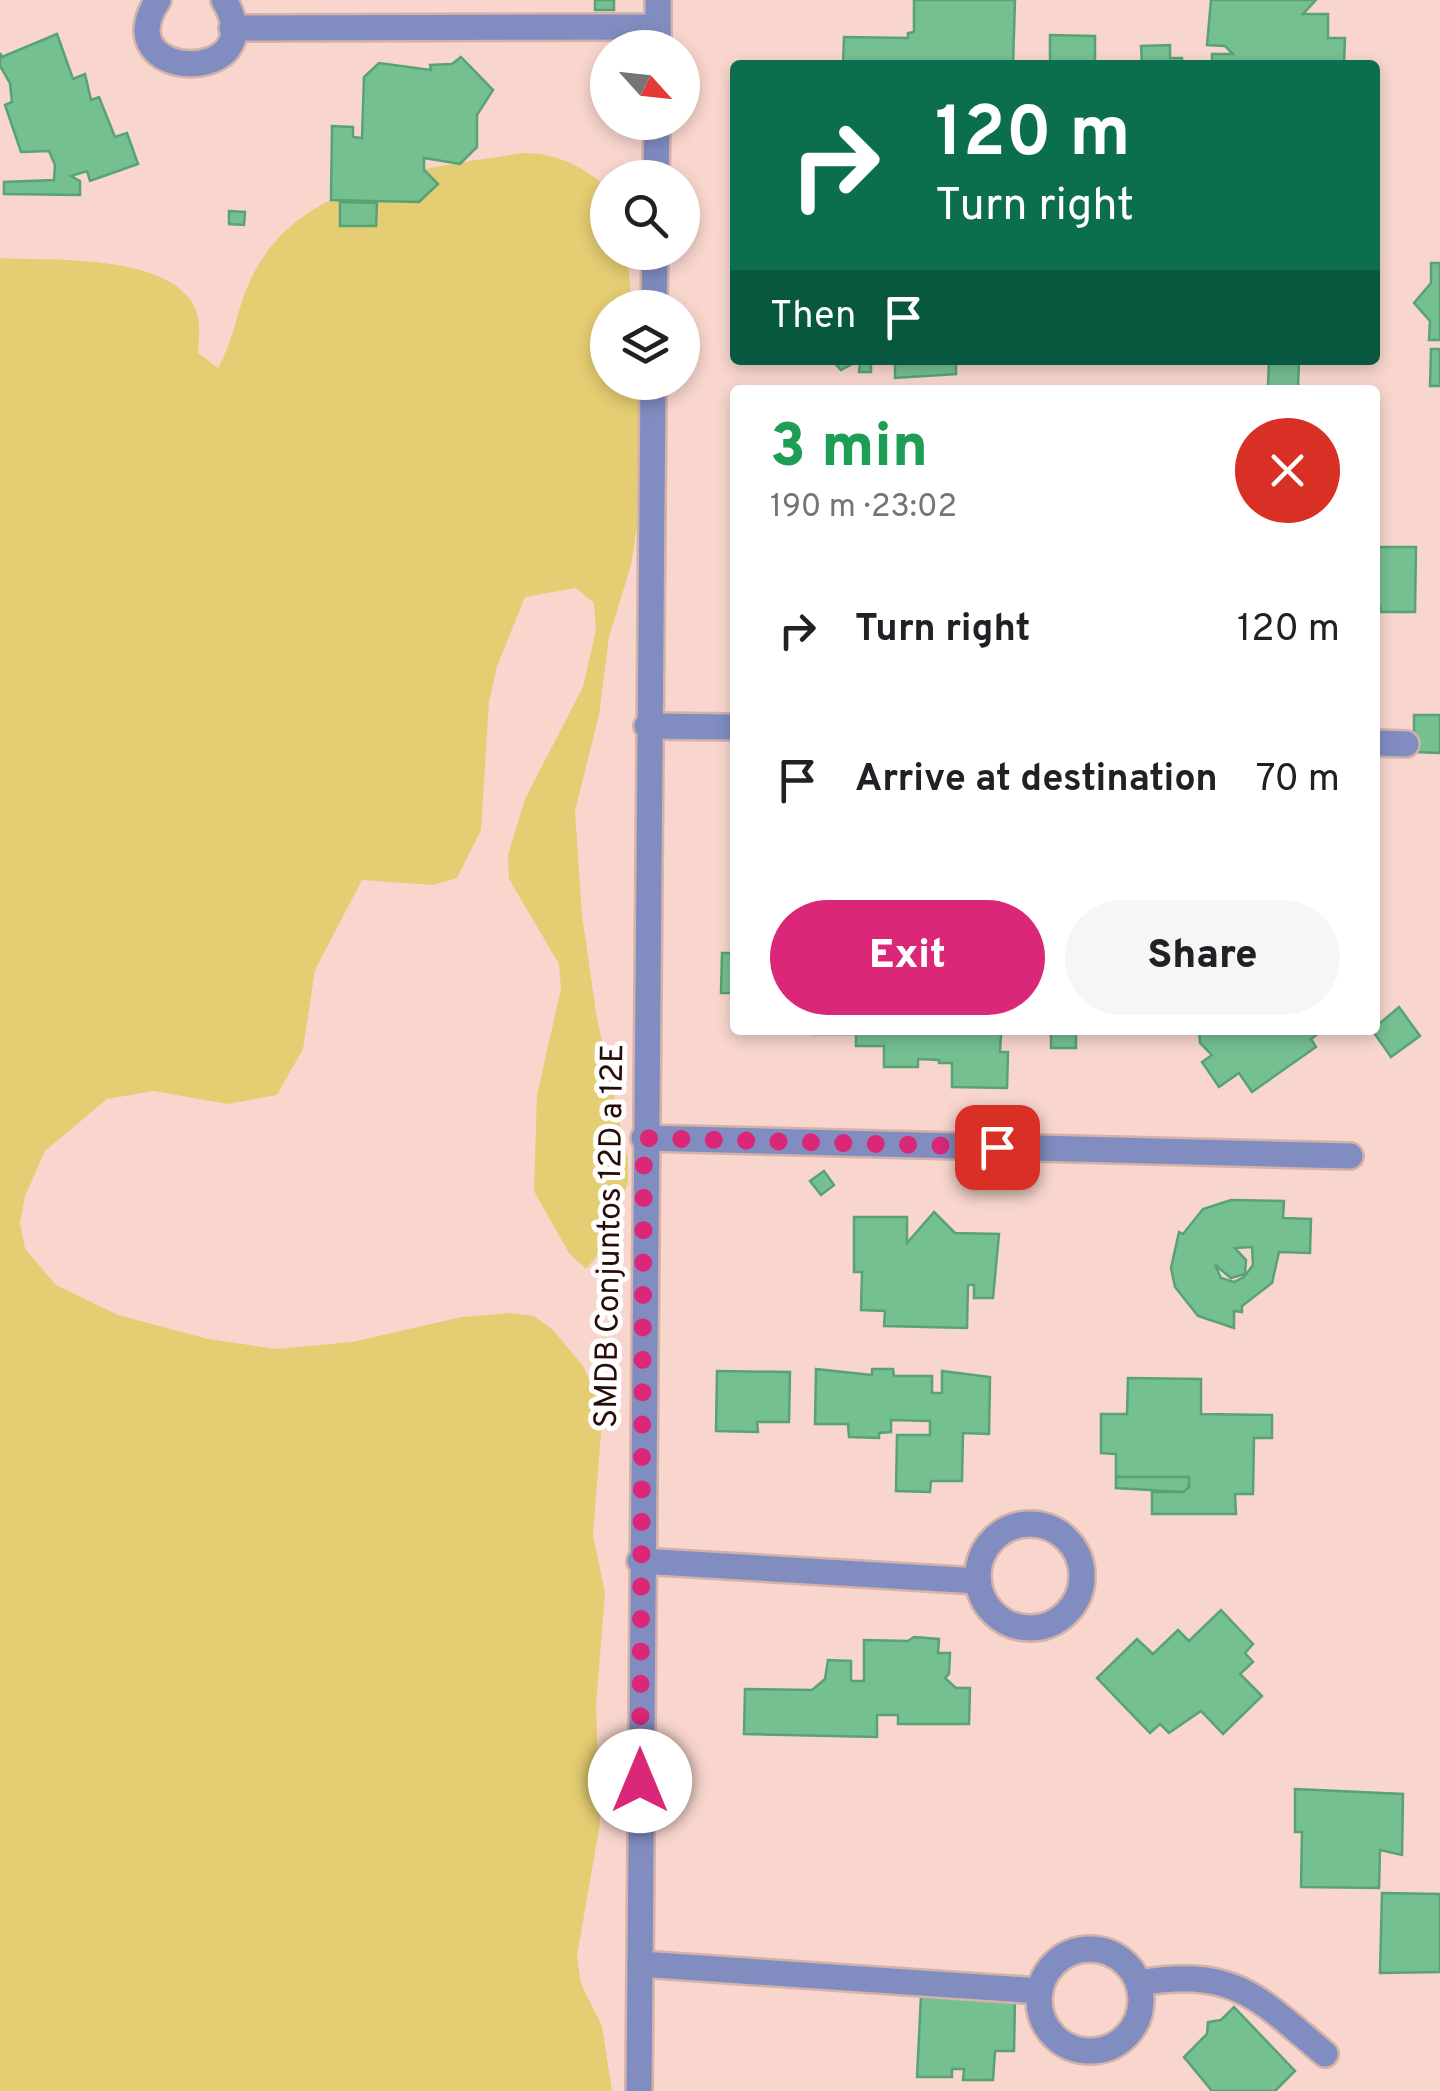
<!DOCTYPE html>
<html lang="en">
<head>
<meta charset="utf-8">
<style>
	:root { --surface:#fff; --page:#f6f6f6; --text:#202124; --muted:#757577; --accent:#db2777 }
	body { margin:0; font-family:Overpass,sans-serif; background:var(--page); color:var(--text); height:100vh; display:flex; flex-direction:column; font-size:38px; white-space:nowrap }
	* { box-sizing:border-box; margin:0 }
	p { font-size:32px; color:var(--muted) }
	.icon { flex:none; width:55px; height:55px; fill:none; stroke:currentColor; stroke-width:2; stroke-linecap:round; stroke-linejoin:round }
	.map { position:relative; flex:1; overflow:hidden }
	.panel { position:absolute; left:730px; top:385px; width:650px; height:650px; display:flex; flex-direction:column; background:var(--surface); border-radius:10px; box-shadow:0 5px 15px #0003 }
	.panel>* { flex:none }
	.guide { position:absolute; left:730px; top:60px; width:650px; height:305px; border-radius:10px; box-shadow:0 5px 15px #0003; background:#0b6e4f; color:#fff; overflow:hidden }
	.needle { width:65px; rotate:117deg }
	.tools { position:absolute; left:590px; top:30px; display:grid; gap:20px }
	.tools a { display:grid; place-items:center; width:110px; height:110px; border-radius:50%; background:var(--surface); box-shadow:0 5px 15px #0003; font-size:50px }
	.pin { position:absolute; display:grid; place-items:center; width:85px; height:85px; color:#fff; margin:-42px; border-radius:20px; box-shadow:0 5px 15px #0006 }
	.me { position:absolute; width:110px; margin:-55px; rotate:0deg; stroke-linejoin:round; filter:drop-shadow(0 0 8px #0008) }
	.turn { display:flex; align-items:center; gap:35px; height:210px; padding:0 40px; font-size:45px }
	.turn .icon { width:130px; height:130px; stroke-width:2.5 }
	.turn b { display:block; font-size:70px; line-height:85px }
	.then { display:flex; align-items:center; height:95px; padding:0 40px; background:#0003; gap:20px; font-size:38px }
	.round { display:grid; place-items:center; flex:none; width:105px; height:105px; border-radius:52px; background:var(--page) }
	.summary { display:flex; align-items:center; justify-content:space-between; height:170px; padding:0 40px }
	h1 { font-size:60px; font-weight:800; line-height:75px; color:#1e9e55 }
	.primary-button { display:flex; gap:20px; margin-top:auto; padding:20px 40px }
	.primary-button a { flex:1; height:115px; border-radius:60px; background:var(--accent); color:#fff; font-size:40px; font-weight:800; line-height:115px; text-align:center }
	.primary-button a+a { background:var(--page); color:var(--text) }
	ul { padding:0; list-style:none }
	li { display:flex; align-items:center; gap:30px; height:150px; padding:0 40px }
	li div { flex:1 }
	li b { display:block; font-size:38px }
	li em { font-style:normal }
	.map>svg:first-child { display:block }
	.green { fill:#e4cd72 }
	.building { fill:#75c091; stroke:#58a275; stroke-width:2.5; fill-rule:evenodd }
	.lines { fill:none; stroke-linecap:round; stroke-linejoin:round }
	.minor-casing { stroke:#d3b2a9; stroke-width:30 }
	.minor { stroke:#818cc1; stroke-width:25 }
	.route { stroke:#db2777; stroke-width:18; stroke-dasharray:0 32.4 }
	.labels { text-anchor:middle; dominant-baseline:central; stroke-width:10; stroke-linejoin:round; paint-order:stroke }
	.street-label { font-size:32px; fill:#290c05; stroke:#fff }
</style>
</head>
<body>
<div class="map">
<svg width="1440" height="2091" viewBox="0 0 1440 2091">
	<rect width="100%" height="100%" fill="#f8d6cd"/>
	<path class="green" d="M523,153c33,0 61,13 84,35l1,64 19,1 5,54 -24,1v74l31,1 8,55 -1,30 -15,97 -22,72 -10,78 -24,96 7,104 15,104 31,140v24l-25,66 -17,20 -17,-16 -35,-62 3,-96 24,-106 -2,-25 -50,-85 -1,-24 17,-56 58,-112 13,-57 -2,-27 -18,-15 -51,9 -28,69 -8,36 -8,128 -24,48 -24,7 -71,-5 -47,90 -12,79 -26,46 -49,9 -74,-13 -47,8 -62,52 -20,45 -5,27 5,26 31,36 62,30 90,24 69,10 75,-7 110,-25 48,-4 24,3 18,13 31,37 20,42 -10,127 12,58 -9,112 4,118 -23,133 4,28 21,42 10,65h-612v-1833c49,3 171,-5 195,50 6,14 4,30 3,45l20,15c17,-29 19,-63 35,-93 48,-97 177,-107 270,-122z"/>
	<g class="building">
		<rect x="595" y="0" width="19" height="10"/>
		<path d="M914,0h101l-2,65h-170l1,-28 64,1v-5l6,-1z"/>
		<path d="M1211,0h105l-13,14h25v24h17l-1,27h-132v-11h21l-8,-8 -18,-1z"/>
		<path d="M57,34l16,45 12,-5 6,26 8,-3 16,40 12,-4 11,31 -48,17 -3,-10 -16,5 9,5v14l-76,-1v-12l50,-2 1,-15 -6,-14 -28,1 -16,-47 7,-3 -2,-19 -10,-17v-13l2,4z"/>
		<path d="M1050,35l45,1v29h-45z"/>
		<path d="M1170,45v13h12v7h-40l-1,-19z"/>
		<path d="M461,57l32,33 -16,25v32l-17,17 -36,-6v12l14,14 -19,18 -88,-2 1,-74 21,1v10l9,1 2,-61 15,-14 52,7 -1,-5 22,-1z"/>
		<path d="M340,202l37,1 -1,23h-36z"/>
		<path d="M229,211l16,1 -1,13 -15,-1z"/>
		<path d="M1431,263h9v77h-11l1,-19 -16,-18 17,-20z"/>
		<path d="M1431,349h9v37h-10z"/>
		<path d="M832,360h124v14l-61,4v-17h-37l-17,9z"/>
		<path d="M1269,360h30l-1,27 -30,-1z"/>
		<path d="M860,361h35l1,2h-25v9h-12z"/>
		<path d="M1375,547h41l-1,65h-34l-1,-6h-5z"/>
		<path d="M1414,715h26v38l-26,-1z"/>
		<path d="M722,953h13v40h-14z"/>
		<path d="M1399,1007l21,29 -29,21 -19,-27z"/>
		<path d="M814,1030l187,4 -1,18h8l-1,36 -55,-1v-24h-13v-3l-21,-1v8h-34v-21h-28v-12h-42z"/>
		<rect x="1051" y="1030" width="25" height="18"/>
		<path d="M1199,1030h124l-12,9 5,8 -64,45 -13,-19 -20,14 -17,-25 10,-7 -12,-12z"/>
		<path d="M824,1171l10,14 -13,10 -11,-14z"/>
		<path d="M1231,1200l53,1 -1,17 28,1 -1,34 -31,-1 -7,31 -30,23v6l-8,-1v17l-36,-12 -23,-29 -4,-19 8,-36 4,2 20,-25zM1252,1247l1,18 -9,12 -10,5 -13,-4 -6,-13 16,13 14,-4 1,-14 -11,-12z"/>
		<path d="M934,1212l21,21 44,1 -6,64h-19v-13h-6l-1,43 -83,-2 1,-15 -24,-1 1,-38h-8v-55h53v26z"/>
		<path d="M816,1369l56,6v-6h21l1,7h38v17h10v-22l48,6 -1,57 -26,-1 -1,48h-31l-1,11 -34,-1 1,-56h33v-14l-39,-1v12l-12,1v5l-30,-1 -1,-13h-33z"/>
		<path d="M717,1371l73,1 -1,50h-32l1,10 -42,-1z"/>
		<path d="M1128,1378l73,1v35l71,1v23h-18l-1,56h-18l1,20h-84v-22h31l6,-5v-10h-73v-23l-15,-1v-39h26z"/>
		<path d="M1116,1477h73v10l-6,5 -67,-4z"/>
		<path d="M1221,1610l32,34 -8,9 8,9 -13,12 22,22 -39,38 -22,-23 -32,22 -9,-9 -10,9 -53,-55 40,-39 16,15 25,-24 11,11z"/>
		<path d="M914,1637l25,2 -1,14h12l-1,21 -4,4 11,10h14l-1,36h-71v-9h-21v22l-133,-3 1,-45 67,1 13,-11 3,-19 23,1v20h13v-41l44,1z"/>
		<path d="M1295,1789l108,5 -1,61 -22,-5 -1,38 -78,-1 1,-55h-7z"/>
		<path d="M1382,1893l58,1v78l-60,1z"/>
		<path d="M921,1996l94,2 -1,53h-19l-2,29h-30l1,-11h-12v8h-35z"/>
		<path d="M1234,2007l61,64 -20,20h-63l-28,-34 23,-23 1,-12 13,-2z"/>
	</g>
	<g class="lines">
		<g class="minor-casing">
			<g id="minor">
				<path d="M158,0c-55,83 118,87 66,0"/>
				<path d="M232,28l426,-1"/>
				<path d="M658,48v-48"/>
				<path d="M656,178l1,-56"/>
				<path d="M654,308l1,-56"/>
				<path d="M647,726l88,1"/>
				<path d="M1375,743l31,1"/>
				<path d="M644,1138l706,18"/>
				<circle cx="1030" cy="1576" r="52"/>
				<path d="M640,1561l338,20"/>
				<circle cx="1090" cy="2000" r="51"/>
				<path d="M640,1964l400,27"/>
				<path d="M1139,1983c96,-16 118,14 186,71"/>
				<path d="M639,2091l14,-1709"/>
			</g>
		</g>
		<use href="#minor" class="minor"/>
	</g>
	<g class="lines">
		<path class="route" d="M640,1781l4,-643 353,9"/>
	</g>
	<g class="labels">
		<g class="street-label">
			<text transform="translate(611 1236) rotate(-89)">SMDB Conjuntos 12D a 12E</text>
		</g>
	</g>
</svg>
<div class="tools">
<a><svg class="needle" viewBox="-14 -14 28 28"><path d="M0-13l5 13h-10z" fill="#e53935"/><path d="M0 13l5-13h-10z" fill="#757577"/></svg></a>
<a><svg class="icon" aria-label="search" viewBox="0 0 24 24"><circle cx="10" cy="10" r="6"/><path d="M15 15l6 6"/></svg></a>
<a><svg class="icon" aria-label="layers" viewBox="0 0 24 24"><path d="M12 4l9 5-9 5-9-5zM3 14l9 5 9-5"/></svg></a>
</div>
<div class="pin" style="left:997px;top:1147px;background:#d93025"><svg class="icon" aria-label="arrive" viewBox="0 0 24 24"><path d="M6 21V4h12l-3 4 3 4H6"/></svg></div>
<svg class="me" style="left:640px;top:1781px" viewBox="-20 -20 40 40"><circle r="19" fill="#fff"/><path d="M0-13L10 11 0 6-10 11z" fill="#db2777"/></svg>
<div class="guide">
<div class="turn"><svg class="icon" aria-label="right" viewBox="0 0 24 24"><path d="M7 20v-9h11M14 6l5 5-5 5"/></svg><div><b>120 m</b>Turn right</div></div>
<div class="then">Then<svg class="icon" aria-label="arrive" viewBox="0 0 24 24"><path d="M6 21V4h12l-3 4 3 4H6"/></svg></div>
</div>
<section class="panel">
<div class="summary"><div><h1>3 min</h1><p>190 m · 23:02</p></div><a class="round" style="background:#d93025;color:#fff"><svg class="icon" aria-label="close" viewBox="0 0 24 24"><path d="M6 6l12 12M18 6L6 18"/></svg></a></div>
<ul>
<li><svg class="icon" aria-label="right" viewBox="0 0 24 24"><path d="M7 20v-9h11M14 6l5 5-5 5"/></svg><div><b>Turn right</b></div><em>120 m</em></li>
<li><svg class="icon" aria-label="arrive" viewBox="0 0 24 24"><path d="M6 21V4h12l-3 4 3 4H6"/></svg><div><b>Arrive at destination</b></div><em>70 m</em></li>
</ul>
<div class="primary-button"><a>Exit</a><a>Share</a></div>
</section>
</div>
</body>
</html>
